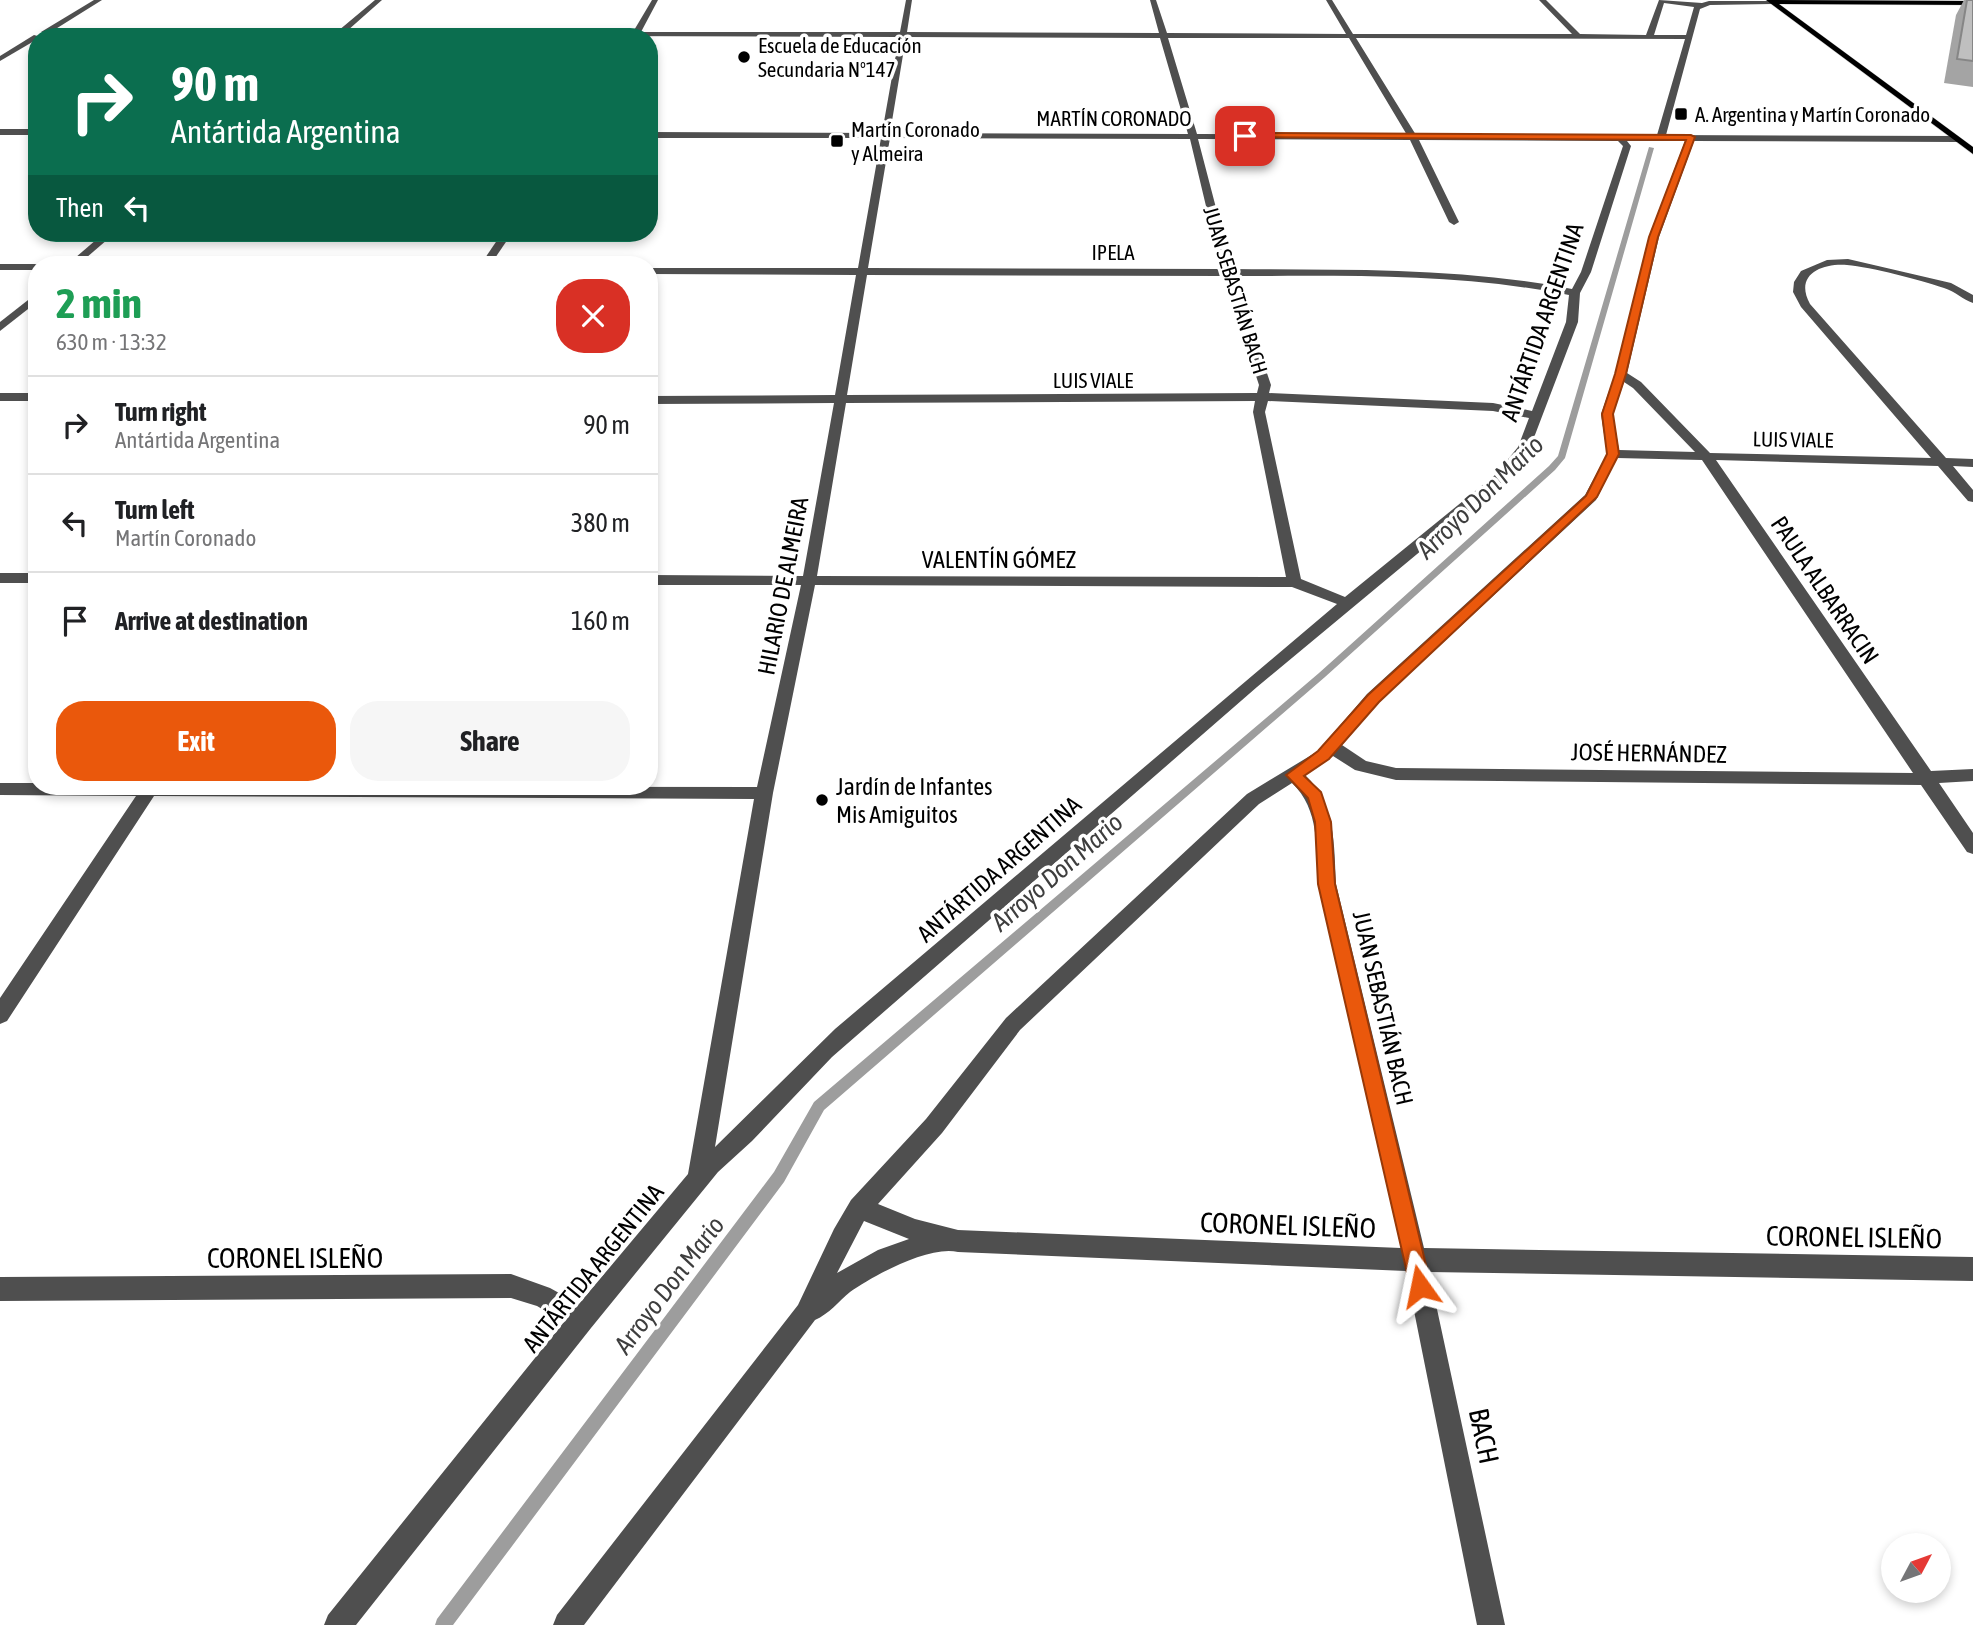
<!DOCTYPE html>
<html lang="en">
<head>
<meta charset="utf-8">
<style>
	:root { --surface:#fff; --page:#f6f6f6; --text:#202124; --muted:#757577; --line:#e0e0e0; --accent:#ea580c }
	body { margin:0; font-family:"Asap Condensed",sans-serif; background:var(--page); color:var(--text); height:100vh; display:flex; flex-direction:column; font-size:26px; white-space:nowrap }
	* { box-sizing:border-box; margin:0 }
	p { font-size:23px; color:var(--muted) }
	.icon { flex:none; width:38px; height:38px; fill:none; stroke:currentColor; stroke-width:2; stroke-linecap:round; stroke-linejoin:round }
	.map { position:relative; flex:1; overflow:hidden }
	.panel { position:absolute; left:28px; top:256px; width:630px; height:539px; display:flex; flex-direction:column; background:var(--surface); border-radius:28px; box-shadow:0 4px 10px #0003 }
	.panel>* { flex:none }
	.top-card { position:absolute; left:28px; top:28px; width:630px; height:214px; border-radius:28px; box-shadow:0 4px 10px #0003; background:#0b6e4f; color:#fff; overflow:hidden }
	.needle { width:46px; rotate:49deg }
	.fabs { position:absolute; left:1881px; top:1533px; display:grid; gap:14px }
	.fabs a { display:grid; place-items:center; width:70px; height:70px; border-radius:50%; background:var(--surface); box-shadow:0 4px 10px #0003; font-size:35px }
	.pin { position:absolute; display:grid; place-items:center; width:60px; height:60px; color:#fff; margin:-30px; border-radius:14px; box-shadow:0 4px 10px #0006 }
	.me { position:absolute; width:77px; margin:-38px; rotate:348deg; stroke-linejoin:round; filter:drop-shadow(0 0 5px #0008) }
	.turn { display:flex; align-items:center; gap:24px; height:147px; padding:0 28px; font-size:32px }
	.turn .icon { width:91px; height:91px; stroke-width:2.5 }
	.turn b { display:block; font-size:49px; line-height:60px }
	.then { display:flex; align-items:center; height:66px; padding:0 28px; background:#0003; gap:14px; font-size:26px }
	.round { display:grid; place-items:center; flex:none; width:74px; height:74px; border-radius:28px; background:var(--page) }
	.head { display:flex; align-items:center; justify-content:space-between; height:119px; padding:0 28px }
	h1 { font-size:42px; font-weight:700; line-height:52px; color:#1e9e55 }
	.cta { display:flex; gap:14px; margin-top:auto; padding:14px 28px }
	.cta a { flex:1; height:80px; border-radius:28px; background:var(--accent); color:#fff; font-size:28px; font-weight:700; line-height:80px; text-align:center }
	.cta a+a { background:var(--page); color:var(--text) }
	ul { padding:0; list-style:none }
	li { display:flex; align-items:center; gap:21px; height:98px; padding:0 28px; border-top:2px solid var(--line) }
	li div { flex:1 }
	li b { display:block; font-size:26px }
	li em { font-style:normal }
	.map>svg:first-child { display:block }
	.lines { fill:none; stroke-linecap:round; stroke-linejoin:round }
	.stream { fill:#9d9d9d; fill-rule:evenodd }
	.major-casing { stroke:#dbdbdb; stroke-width:1 }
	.minor { fill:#4f4f4f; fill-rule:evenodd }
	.major { fill:#000; fill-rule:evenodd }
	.wall { fill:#a4a4a4 }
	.building { fill:#bfbfbf; stroke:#868686; stroke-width:2 }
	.route { fill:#ea580c; stroke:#983908; stroke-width:2 }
	.poi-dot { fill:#000; stroke:#fff; stroke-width:2.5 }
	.labels { text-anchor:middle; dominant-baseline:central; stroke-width:7; stroke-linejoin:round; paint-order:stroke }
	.far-poi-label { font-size:21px; fill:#000; stroke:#fff; text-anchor:start }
	.far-street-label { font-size:21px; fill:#000; stroke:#fff }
	.street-label { font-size:24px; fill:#000; stroke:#fff }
	.poi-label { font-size:24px; fill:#000; stroke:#fff; text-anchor:start }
	.water-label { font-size:26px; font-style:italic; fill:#3e3e3e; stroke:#fff }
	.near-street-label { font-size:28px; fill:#000; stroke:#fff }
</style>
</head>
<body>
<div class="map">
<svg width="1973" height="1625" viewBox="0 0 1973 1625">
	<rect width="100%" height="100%" fill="#fff"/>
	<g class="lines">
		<path class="stream" d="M1649,147l5,1 -89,310 -10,12 -230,207 -501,433 -40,72 -331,443h-18l2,-6 337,-447 40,-70 505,-429 230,-207 9,-10z"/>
		<g class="major-casing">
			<path id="major" d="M1766,0l207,1v4l-194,-1 194,143v7z"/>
		</g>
		<g class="minor">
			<path d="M94,0h8l-48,30 284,1 37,-31h7l-35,31 286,1 19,-32h6l-17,32h259l6,-32h6l-5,32 252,1 -9,-33h6l11,33 179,1 -20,-34h6l21,34h219l-33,-34h7l34,34 66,1 13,-35 43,3 7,-2h65l-2,3 -62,1 -10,4 -34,126 291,1 4,3 -4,3 -263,-1 -35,96 -32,136 14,9 69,71 221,5 -130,-151 -8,-15 1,-10 7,-11 26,-11 21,-1 103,24 22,12v8c-10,-3 -18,-12 -29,-15 -24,-8 -73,-21 -97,-23 -26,-2 -53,10 -37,39l136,154 27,1v8l-20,-1 20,24v12l-5,-1 -30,-35 -222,-6 215,311 42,-2v12l-34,2 34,50v21l-6,-2 -46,-67 -525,-5 -41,-10 -22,-14 -28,19c31,29 29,70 31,109l88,364 549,9v24l-544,-9 76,353h-28l-71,-354 -448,-19c-28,-7 -84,23 -108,40 -11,9 -21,22 -35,28l-231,305h-31l4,-10 241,-310 36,-76 17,-29 75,-81 80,-101 241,-224 71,-43 49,-57 218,-199 22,-41 -6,-40 14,-40 34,-137 36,-96h-58l4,5 -40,126 -11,21 -2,29 -48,126 -25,33 -248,206 -425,370 -80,84 -34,31 -127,156 -235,297h-32l4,-10 236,-293 -27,-16 -26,-8 -511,3v-24l511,-3 39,14 29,16 109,-130 66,-375 -600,-3 -147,225 -7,3v-26l136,-202 -136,-1v-12h37v3l720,1 44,-202h-152v-10l154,1 31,-173 -185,1v-8l186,-1 21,-120 -207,-1v-6h209l23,-130h-232v-6l233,1 17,-96 -854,-3 -4,-2zM1664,3l30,4 -8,28h-32zM906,37l254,1 28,96 -298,-1zM1168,38h181l58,97 -210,-1zM1356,38l329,1 -28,96h-241zM890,138l300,1 31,130 -353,-1zM1198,139l212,1 39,82 5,3 5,-3 -40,-82 199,1 5,5 -42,126 -9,17c-113,-22 -226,-19 -340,-20zM867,275l356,1 36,109 -2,8 -410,2zM1234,276c112,0 225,-3 335,19l-3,27 -34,89 -39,-8 -224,-10 2,-8zM1624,382l9,6 62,64 -76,-2 -6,-36zM1255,401l-2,11 33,165 -469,-1 29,-173zM1268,401l225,10 36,7 -11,29 -23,28 -150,122 -44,-18 -36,-167zM1617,458l85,2 211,313 -517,-5 -30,-7 -24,-16 37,-43 217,-202zM815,585l477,2 45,17 -502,425 -120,118 58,-354zM1292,783c28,27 24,65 26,101l83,364 -443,-18 -43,-11 -37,-15 64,-71 78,-103 239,-226zM864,1221l45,18 -31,11 -41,23z"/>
			<path d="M34,35l7,2 -41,24v-5z"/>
			<rect x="0" y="129" width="37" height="6"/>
			<path d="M104,233h11l-36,31h-11z"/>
			<path d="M502,233h10l-21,31h-10z"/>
			<path d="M0,264h39l-2,6h-37z"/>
			<path d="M37,293v9l-37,29v-9z"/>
			<rect x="0" y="393" width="37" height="8"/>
			<rect x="0" y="573" width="37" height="10"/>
		</g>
		<use href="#major" class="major"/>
	</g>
	<path class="wall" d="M1964,0h9v87l-29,-4 12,-68z"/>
	<path class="building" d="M1967,0h6v61l-16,-2z"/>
	<path class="route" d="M1245,133l446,2 4,2 -37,100 -32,137 -13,40 6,40 -22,43 -218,205 -50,57 -25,17 17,16 10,30 4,62 96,402 -3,8 -8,3 -7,-3 -3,-8 -92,-402 -3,-62 -7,-24 -22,-23 32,-24 50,-56 218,-199 21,-42 -5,-40 13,-40 34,-137 37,-97 -444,-3z"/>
	<g class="poi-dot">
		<circle cx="744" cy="57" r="7"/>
		<rect x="1674" y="107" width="14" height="14" rx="3.5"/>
		<rect x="830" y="134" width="14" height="14" rx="3.5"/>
		<circle cx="822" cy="800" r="7"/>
	</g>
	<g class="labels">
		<g class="far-poi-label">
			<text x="758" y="45">Escuela de Educación<tspan x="758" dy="24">Secundaria Nº147</tspan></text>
			<text x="1695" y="114">A. Argentina y Martín Coronado</text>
			<text x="851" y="129">Martín Coronado<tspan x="851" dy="24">y Almeira</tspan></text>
		</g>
		<g class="far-street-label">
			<text x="1114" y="118">MARTÍN CORONADO</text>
			<text x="1113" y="252">IPELA</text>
			<text transform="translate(1236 290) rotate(73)">JUAN SEBASTIÁN BACH</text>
			<text x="1093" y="380">LUIS VIALE</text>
			<text transform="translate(1793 439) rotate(1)">LUIS VIALE</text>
		</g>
		<g class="street-label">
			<text transform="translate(1542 322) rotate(-71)">ANTÁRTIDA ARGENTINA</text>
			<text x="999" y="559">VALENTÍN GÓMEZ</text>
			<text transform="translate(783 586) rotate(-79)">HILARIO DE ALMEIRA</text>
			<text transform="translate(1825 590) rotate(56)">PAULA ALBARRACIN</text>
			<text transform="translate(1649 753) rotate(1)">JOSÉ HERNÁNDEZ</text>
			<text transform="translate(999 869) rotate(-41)">ANTÁRTIDA ARGENTINA</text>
			<text transform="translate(1383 1008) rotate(77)">JUAN SEBASTIÁN BACH</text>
			<text transform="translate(593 1268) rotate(-51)">ANTÁRTIDA ARGENTINA</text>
		</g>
		<g class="poi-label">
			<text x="836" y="786">Jardín de Infantes<tspan x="836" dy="28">Mis Amiguitos</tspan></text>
		</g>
		<g class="water-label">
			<text transform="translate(1480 497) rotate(-44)">Arroyo Don Mario</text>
			<text transform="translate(1057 872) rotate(-41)">Arroyo Don Mario</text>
			<text transform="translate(669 1285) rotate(-53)">Arroyo Don Mario</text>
		</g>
		<g class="near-street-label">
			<text transform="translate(1288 1225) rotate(2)">CORONEL ISLEÑO</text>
			<text transform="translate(1854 1237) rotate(1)">CORONEL ISLEÑO</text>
			<text x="295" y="1258">CORONEL ISLEÑO</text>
			<text transform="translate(1484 1436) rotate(78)">BACH</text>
		</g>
	</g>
</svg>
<div class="fabs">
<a><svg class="needle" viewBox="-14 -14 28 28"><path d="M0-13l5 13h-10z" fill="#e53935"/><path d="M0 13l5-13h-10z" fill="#757577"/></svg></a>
</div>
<div class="pin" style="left:1245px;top:136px;background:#d93025"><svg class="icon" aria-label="arrive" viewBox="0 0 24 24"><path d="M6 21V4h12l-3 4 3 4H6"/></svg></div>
<svg class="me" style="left:1420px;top:1286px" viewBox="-20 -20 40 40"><path d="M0-17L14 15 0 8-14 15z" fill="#ea580c" stroke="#fff" stroke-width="4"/></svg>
<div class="top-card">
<div class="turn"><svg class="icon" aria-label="right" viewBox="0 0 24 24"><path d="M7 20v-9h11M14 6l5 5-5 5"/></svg><div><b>90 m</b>Antártida Argentina</div></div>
<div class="then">Then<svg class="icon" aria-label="left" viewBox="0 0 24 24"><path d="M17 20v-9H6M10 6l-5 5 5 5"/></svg></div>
</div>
<section class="panel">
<div class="head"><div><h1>2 min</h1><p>630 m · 13:32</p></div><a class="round" style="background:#d93025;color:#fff"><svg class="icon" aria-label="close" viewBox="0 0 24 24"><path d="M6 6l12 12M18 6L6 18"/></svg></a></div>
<ul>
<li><svg class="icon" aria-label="right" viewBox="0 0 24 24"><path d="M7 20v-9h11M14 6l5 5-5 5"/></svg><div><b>Turn right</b><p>Antártida Argentina</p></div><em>90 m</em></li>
<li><svg class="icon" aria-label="left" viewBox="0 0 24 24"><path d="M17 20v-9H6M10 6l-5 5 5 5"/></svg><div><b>Turn left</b><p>Martín Coronado</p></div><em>380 m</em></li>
<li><svg class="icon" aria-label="arrive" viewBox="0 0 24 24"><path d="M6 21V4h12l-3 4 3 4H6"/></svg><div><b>Arrive at destination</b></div><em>160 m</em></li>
</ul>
<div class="cta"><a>Exit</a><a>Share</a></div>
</section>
</div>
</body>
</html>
